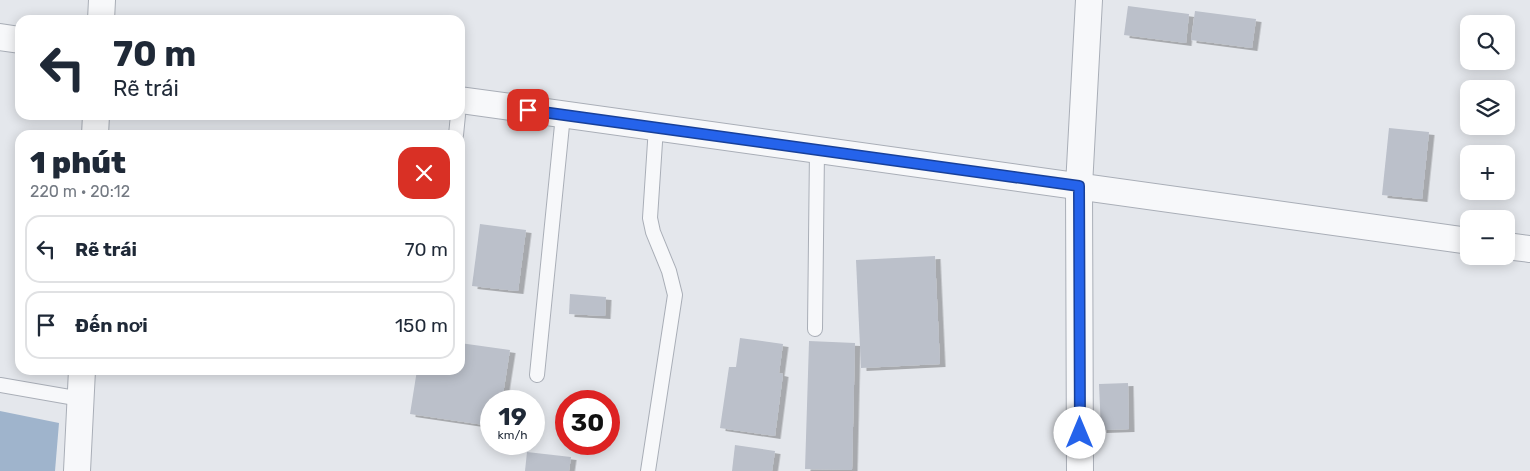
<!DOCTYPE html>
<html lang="vi">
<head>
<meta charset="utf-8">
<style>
	:root { --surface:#fff; --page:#f2f2f3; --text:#1f2937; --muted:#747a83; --line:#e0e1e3 }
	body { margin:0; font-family:Rubik,sans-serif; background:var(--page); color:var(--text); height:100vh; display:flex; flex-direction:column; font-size:19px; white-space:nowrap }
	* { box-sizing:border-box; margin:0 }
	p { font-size:16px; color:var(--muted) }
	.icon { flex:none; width:28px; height:28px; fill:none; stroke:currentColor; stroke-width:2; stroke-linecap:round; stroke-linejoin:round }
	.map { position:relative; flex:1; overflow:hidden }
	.sheet { position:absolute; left:15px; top:130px; width:450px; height:245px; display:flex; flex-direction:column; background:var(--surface); border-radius:15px; box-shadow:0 2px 12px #0003 }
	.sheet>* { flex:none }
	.banner { position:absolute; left:15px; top:15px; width:450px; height:105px; border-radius:15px; box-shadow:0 2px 12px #0003; background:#fff; color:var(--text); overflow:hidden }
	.buttons { position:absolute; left:1460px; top:15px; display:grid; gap:10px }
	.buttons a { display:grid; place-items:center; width:55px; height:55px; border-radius:10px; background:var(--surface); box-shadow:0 2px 12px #0003; font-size:25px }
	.speed { position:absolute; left:480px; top:390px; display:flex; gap:10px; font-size:25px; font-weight:700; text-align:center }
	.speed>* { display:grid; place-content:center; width:65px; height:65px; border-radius:50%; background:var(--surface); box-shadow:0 2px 12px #0003; line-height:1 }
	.speed small { font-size:12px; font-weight:400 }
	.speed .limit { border:8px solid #d22; background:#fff; color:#111 }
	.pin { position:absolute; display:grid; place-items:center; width:42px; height:42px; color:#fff; margin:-21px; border-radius:10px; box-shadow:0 2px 8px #0006 }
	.me { position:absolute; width:55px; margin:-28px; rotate:0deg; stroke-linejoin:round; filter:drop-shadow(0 0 4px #0008) }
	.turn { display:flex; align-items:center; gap:18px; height:105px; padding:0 15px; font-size:22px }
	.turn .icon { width:65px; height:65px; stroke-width:2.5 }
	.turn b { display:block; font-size:35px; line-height:42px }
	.round { display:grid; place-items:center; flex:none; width:52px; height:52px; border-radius:15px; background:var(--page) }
	.headline { display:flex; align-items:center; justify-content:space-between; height:85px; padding:0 15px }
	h1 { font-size:30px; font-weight:800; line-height:38px }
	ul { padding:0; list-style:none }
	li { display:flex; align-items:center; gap:15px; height:68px; margin:0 10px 8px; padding:0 5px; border:2px solid var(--line); border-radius:15px }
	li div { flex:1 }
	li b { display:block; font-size:19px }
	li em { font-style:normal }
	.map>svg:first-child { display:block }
	.water { fill:#9fb4cc }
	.building { fill:#bbc0ca; filter:url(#shadow) }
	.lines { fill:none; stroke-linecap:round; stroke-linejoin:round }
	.lane-casing { stroke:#a9aeb7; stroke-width:16 }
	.street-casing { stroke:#a9aeb7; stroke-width:28 }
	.lane { stroke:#f7f8fa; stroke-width:14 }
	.street { stroke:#f7f8fa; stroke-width:26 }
	.route-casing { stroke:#184099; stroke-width:12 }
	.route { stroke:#2563eb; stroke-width:9 }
</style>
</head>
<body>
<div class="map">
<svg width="1530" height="471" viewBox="0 0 1530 471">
	<defs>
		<filter id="shadow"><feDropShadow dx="5.5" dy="3" stdDeviation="0" flood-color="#0004"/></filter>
	</defs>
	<rect width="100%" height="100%" fill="#e4e7ec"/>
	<path class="water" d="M0,411l59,12 -4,48h-55z"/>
	<g class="building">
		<path d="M1128,6l61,8 -3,29 -62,-8z"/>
		<path d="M1195,11l61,8 -4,29 -61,-8z"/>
		<path d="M1389,128l40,4 -7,67 -40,-4z"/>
		<path d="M480,224l46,6 -8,61 -46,-5z"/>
		<path d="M935,256l5,108 -79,4 -5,-108z"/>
		<path d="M570,294l36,3 -1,19 -36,-2z"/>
		<path d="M740,338l43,6 -4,29 4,1 -8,62 -55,-8 9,-61h7z"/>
		<path d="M809,341l46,2 -3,127 -47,-1z"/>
		<path d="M460,343l50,7 -8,51h-11v25l-81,-12 7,-44h43z"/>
		<path d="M1128,383l1,46 -28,1 -2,-46z"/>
		<path d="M735,445l40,6 -3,20h-40z"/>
		<path d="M527,452l44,5 -2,14h-44z"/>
	</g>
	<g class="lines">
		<g class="lane-casing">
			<g id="lane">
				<path d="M456,135l2,-20"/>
				<path d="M815,329l2,-179"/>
				<path d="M537,375l26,-260"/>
				<path d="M0,385l81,14"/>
				<path d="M648,471l27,-176 -6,-24 -16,-39 -3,-14 6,-91"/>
			</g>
		</g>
		<g class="street-casing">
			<g id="street">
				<path d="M101,20l1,-20"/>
				<path d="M0,37l20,3"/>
				<path d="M460,100l1009,141"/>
				<path d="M95,135l1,-20"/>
				<path d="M1506,246l24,3"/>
				<path d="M77,471l5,-101"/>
				<path d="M1080,471l-1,-285 10,-186"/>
			</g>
		</g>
		<use href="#lane" class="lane"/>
		<use href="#street" class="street"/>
	</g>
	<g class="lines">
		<g class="route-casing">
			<path id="route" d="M528,110l551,76 1,247"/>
		</g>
		<use href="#route" class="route"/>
	</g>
</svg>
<div class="buttons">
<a><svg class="icon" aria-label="search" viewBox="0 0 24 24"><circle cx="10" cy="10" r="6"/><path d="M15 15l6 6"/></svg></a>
<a><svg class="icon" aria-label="layers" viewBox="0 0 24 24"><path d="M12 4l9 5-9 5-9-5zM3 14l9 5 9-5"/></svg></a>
<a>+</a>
<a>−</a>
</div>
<div class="speed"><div>19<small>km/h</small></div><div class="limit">30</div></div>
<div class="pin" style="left:528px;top:110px;background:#d93025"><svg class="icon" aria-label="arrive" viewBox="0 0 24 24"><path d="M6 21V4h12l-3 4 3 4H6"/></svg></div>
<svg class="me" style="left:1080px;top:433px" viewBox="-20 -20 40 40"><circle r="19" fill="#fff"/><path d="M0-13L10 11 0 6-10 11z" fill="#2563eb"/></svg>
<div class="banner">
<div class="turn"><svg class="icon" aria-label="left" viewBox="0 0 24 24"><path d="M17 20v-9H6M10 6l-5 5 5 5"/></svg><div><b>70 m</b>Rẽ trái</div></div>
</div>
<section class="sheet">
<div class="headline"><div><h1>1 phút</h1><p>220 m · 20:12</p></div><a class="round" style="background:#d93025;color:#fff"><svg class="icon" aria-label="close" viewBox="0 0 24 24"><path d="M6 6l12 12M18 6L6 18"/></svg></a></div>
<ul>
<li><svg class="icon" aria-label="left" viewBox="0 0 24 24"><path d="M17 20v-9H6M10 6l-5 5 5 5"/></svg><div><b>Rẽ trái</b></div><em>70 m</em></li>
<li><svg class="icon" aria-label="arrive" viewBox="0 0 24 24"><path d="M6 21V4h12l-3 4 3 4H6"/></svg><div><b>Đến nơi</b></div><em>150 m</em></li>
</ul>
</section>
</div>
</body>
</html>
